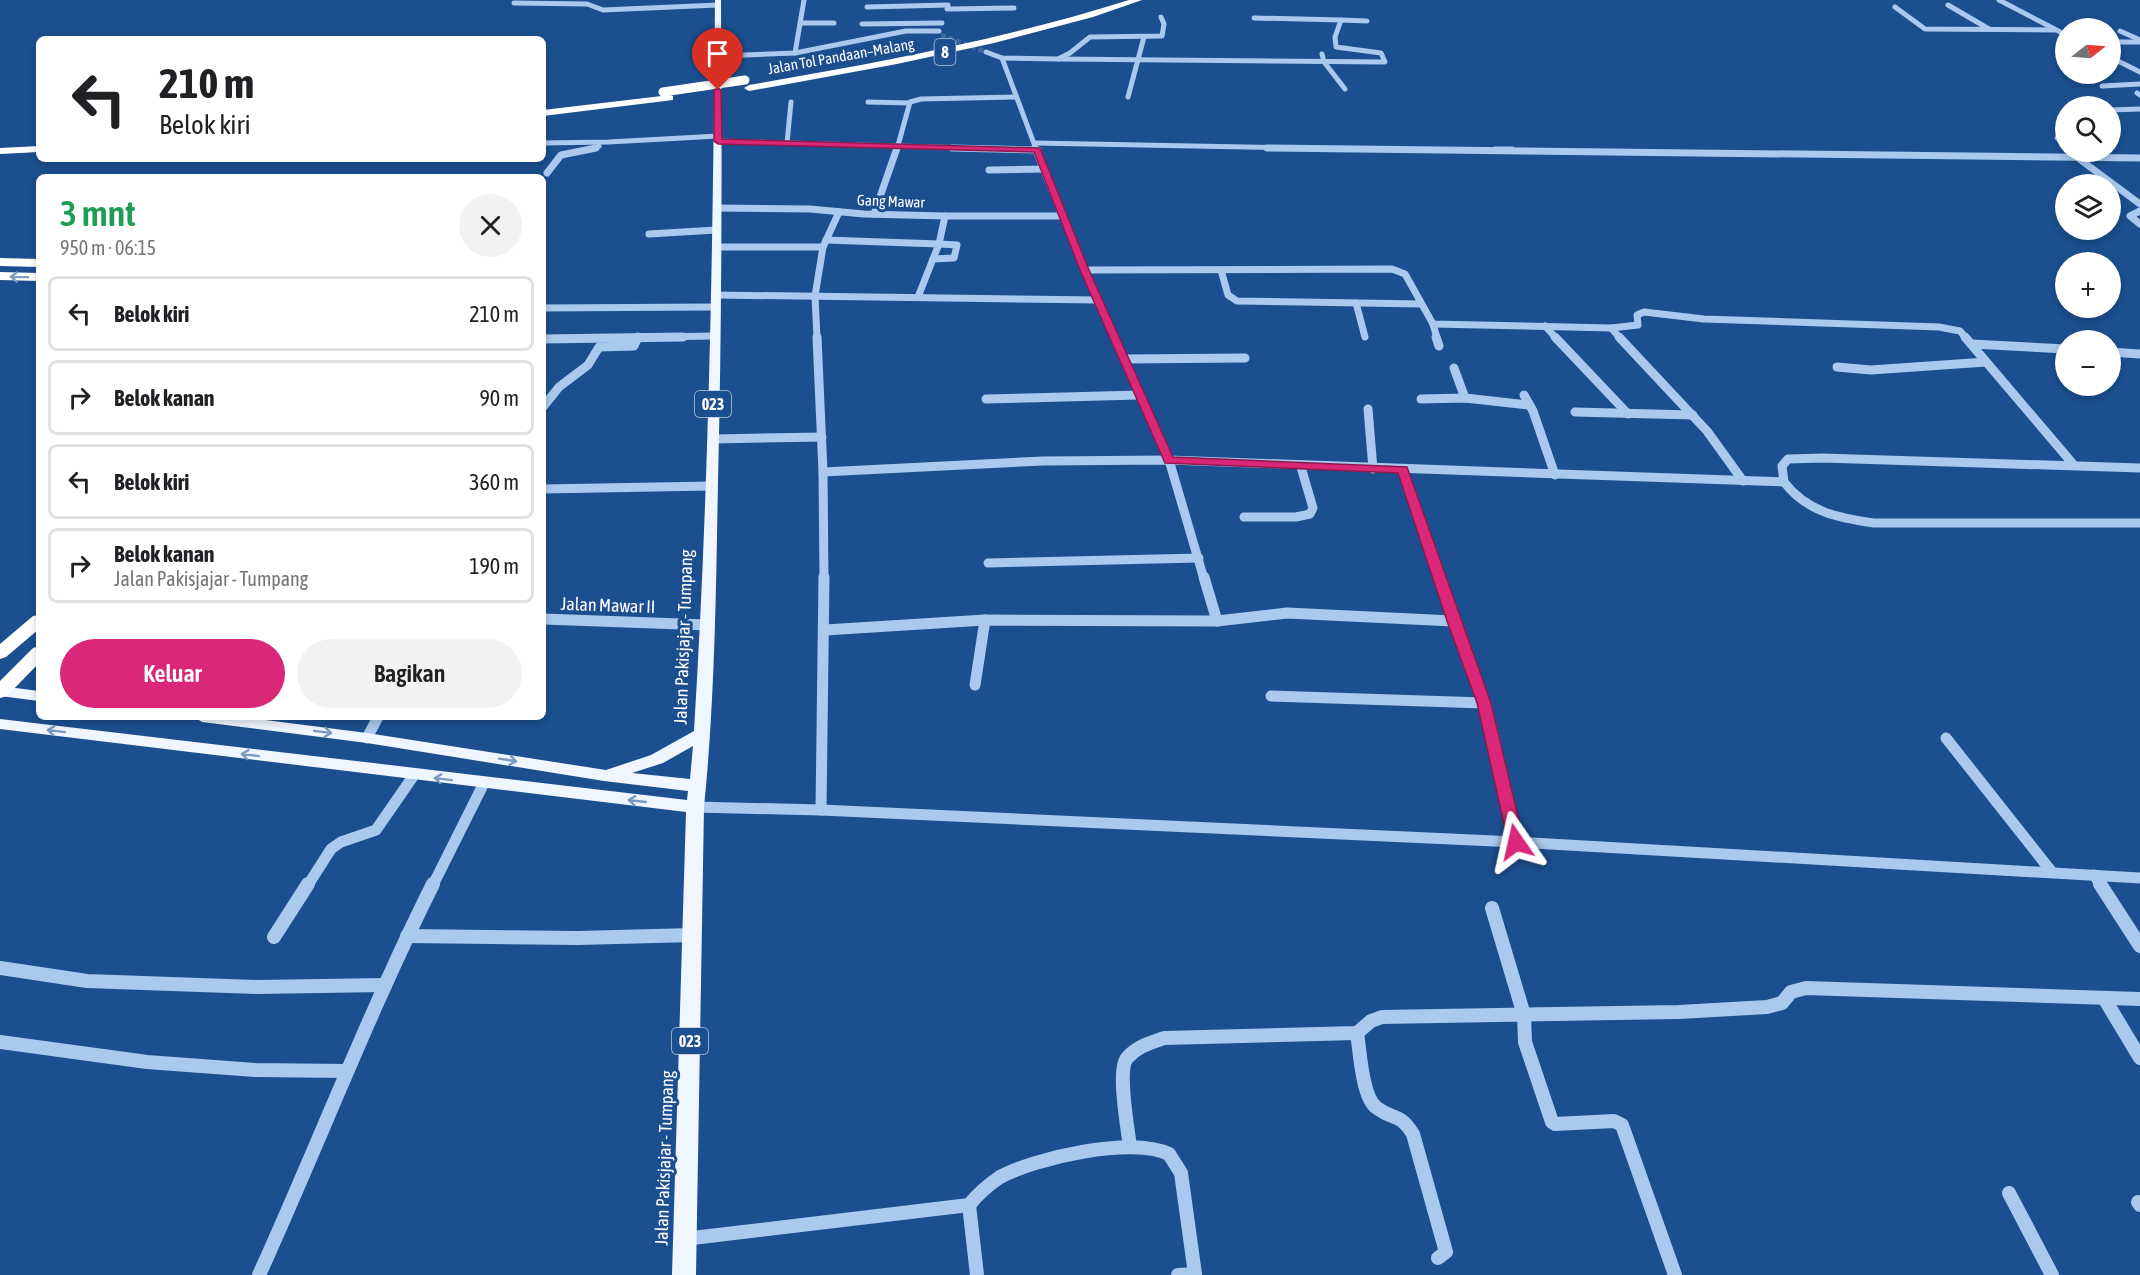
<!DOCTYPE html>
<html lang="id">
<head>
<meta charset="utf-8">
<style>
	:root { --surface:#fff; --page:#f2f2f2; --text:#202124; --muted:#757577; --line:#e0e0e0; --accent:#db2777 }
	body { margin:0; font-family:"Asap Condensed",sans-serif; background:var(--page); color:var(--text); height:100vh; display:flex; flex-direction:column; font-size:22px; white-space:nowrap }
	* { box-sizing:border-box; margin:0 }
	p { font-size:20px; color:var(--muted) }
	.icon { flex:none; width:33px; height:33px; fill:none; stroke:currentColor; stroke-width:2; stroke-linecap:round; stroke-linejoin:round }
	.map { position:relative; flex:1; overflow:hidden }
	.side { position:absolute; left:36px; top:174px; width:510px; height:546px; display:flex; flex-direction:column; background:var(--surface); border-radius:9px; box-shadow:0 3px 9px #0003 }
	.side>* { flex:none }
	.guide { position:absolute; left:36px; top:36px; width:510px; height:126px; border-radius:9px; box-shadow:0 3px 9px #0003; background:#fff; color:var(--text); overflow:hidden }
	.needle { width:39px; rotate:73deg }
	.controls { position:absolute; left:2055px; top:18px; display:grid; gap:12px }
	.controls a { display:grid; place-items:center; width:66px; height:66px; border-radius:50%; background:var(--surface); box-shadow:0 3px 9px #0003; font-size:30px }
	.pin { position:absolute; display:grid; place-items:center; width:51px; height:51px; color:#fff; margin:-62px -26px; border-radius:50% 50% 50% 0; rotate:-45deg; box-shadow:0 0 6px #0007 }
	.pin .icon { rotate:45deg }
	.me { position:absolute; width:66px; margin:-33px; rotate:349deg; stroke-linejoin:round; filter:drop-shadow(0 0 4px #0008) }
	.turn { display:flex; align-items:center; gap:21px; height:126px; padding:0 24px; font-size:27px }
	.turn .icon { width:78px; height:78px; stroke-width:2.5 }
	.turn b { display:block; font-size:42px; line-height:51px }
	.round { display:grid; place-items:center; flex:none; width:63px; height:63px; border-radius:32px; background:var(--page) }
	.headline { display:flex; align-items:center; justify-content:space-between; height:102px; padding:0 24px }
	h1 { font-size:36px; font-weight:600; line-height:45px; color:#1e9e55 }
	.button { display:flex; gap:12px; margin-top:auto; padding:12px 24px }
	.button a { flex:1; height:69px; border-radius:36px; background:var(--accent); color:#fff; font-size:24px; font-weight:600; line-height:69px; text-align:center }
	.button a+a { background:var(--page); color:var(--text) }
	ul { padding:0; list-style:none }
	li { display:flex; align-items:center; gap:18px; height:75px; margin:0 12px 9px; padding:0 12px; border:3px solid var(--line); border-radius:9px }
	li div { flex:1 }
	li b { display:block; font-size:22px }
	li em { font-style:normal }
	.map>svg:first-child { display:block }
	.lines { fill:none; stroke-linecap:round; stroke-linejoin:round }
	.minor-tunnel { stroke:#3d69a0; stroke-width:5; stroke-dasharray:5 3; stroke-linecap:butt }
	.minor-far4 { stroke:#a9c9ee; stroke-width:5 }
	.minor-far3 { stroke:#a9c9ee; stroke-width:7 }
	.minor-far2 { stroke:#a9c9ee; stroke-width:9 }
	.minor-far1 { stroke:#a9c9ee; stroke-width:11 }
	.minor { stroke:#a9c9ee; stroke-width:14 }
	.major { fill:#f0f6ff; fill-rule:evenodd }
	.highway { fill:#fff; fill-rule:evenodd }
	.highway-bridge { stroke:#fff; stroke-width:9 }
	.oneway { stroke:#829ec1 }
	.oneway2 { stroke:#7b9ac1 }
	.route { fill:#db2777; stroke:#8e194d; stroke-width:1.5 }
	.labels { text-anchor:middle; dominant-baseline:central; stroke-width:6; stroke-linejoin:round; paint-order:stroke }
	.far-street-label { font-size:15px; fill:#fff; stroke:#1b4f8f }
	.shield { fill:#1b4f8f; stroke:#bbcadd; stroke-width:1.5 }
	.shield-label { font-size:16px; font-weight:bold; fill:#fff }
	.street-label { font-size:18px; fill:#fff; stroke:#1b4f8f }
</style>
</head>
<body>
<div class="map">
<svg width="2140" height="1275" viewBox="0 0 2140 1275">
	<rect width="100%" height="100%" fill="#1b4f8f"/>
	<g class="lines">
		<path class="minor-tunnel" d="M941,35l45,17"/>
		<g class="minor-far4">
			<path d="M1999,0l67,35"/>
			<path d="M514,3l73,1 16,6 115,-5"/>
			<path d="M1948,5l41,24"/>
			<path d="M867,7l81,-2"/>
			<path d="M1895,7l30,22 130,1"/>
			<path d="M947,9l67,-1"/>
			<path d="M1254,18l87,2"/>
			<path d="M801,23h33"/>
			<path d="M862,24l80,-1"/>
			<path d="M2120,31l20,9"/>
			<path d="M2110,42h30"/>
			<path d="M986,52l16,6 56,1 12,-6 20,-16 72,-1 2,-12 -3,-7"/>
			<path d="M795,53l111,-22h33"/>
			<path d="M1322,54l2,8 21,27"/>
			<path d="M719,56l76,-3 9,-53"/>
			<path d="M2110,57l30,15"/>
			<path d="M1002,58l34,91"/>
			<path d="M1058,59l327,3 -4,-9 -45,-6 -1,-10 6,-17 26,1"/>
			<path d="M2102,86l38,-2"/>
			<path d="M2137,93l3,2"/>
			<path d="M1128,97l16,-60"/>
			<path d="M868,102l41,1"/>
			<path d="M2110,110l30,-1"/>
			<path d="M2057,138l9,8"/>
			<path d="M718,141l288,8"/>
			<path d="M543,143l66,-1 109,-6"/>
			<path d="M787,143l4,-41"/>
			<path d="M1035,143l308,6"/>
			<path d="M593,149l6,-3"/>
			<path d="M897,149l13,-47 11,-3 94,-2"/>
			<path d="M1495,149h17"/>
		</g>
		<g class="minor-far3">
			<path d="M952,148l86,2"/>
			<path d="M1035,148l49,122 30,68"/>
			<path d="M1267,148l873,10"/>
			<path d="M2078,158l62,46"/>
			<path d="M989,170l56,-1"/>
			<path d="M547,173l14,-18 35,-7"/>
			<path d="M717,208l93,1 54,5 81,2h118"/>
			<path d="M2140,211l-10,5 10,8"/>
			<path d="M874,214l23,-66"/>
			<path d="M649,234l67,-4"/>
			<path d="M826,240l113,4 -6,15"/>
			<path d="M716,247h107"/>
			<path d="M1084,270l308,-1 13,5 28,50 178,4 9,10"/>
			<path d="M1221,270l7,25 9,6 184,3"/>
			<path d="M715,295l383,5"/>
			<path d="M918,297l15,-38 21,-1 3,-13 -18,-1 6,-28"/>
			<path d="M1356,303l9,34"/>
			<path d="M543,308l171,-1"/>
			<path d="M1433,324l4,14"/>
			<path d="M1545,326l11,12"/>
			<path d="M1611,328l27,-3 -1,-10 7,-3 60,7 235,8 21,4 6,7"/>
			<path d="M598,338l115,-2"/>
			<path d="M817,338l-2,-42 8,-49 16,-35"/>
		</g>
		<g class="minor-far2">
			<path d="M817,337l6,135 1,107"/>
			<path d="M1114,337l55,123 35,119"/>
			<path d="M1436,337l3,9"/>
			<path d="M1555,337l73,77"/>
			<path d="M1619,337l88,94 36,50"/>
			<path d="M1965,337l108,127"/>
			<path d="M543,339l140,-2"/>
			<path d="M1972,344l94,5"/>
			<path d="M2110,352l30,2"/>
			<path d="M1124,359l121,-1"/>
			<path d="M1837,367l34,3 115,-8"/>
			<path d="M1454,368l11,30"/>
			<path d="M1524,395l9,16 22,64"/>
			<path d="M986,399l154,-4"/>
			<path d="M1421,399l44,-1 64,7"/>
			<path d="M543,407l16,-20 29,-22 11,-18 35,-1 4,-9"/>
			<path d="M1368,409l5,60"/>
			<path d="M1575,412l118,3"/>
			<path d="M713,439l109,-2"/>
			<path d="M1403,469l36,110"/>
			<path d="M823,472l220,-11 126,-1 615,22 -2,-16 6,-7 35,-1 317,10"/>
			<path d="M1784,482c23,30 54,36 90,41h266"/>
			<path d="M543,489l168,-3"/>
			<path d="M1244,517h52l14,-3 3,-6 -12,-41"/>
			<path d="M988,563l211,-5"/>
		</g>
		<g class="minor-far1">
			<path d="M1204,577l13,44"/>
			<path d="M1439,577l54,155 23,110"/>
			<path d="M543,619l165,6"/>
			<path d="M825,630l160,-10 232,1 70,-8 166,8"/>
			<path d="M975,685l10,-65"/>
			<path d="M1271,696l213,7"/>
			<path d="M367,738l11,-21"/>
			<path d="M1946,738l105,133"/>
			<path d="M695,807l126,3 695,32 624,36"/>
			<path d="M821,810l3,-233"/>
			<path d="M2094,875l7,10"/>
			<path d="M308,885l23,-36 10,-7 35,-12 38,-55"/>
			<path d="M433,885l51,-102"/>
		</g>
		<g class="minor">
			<path d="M2100,884l40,62"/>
			<path d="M1492,908l32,107 1,27 27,80 3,2 59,-3 8,4 53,150"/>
			<path d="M407,936l171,2 115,-3"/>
			<path d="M274,937l34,-53"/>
			<path d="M0,968l87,13 169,6 129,-2"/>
			<path d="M2104,998l36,60"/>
			<path d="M1357,1033c3,18 5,65 20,75 17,13 21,3 36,26l33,118 -8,6"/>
			<path d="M0,1042l147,20 108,8 91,1"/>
			<path d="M1130,1147c-2,-17 -13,-77 -3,-89 10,-12 23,-15 37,-20l193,-5 14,-12 11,-4 297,-5 88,-5 15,-4 9,-11 15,-4 334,11"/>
			<path d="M2009,1193l43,82"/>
			<path d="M2138,1202l2,3"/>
			<path d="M969,1205l8,70"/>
			<path d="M684,1239l285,-34c9,-11 19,-20 31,-28 35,-19 132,-41 169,-23l12,19 14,101 -17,1"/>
			<path d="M259,1275c59,-130 110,-263 174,-391"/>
		</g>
		<g class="major">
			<path d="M715,0h6c1,160 1,321 -3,481 -2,109 -3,218 -14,326l-8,468h-24l14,-463 -686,-83v-10l687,81 1,-9 -84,-10 -237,-38 -165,-21 -8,-5h49l124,16 239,37 45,-15 43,-24c15,-243 19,-487 21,-731zM693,746l-3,33 -58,-6 31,-10z"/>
			<path d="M0,686l39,5v10l-39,-5z"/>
		</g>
		<g class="highway">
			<path d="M1129,0h13l-49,17 -99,26 -97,21 -148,27 -5,-3 5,-3c128,-22 256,-46 380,-85z"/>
			<path d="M670,95l3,1v4l-130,16v-6z"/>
			<path d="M39,146v6l-39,2v-6z"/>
			<path d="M0,258l39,1v8l-39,-1z"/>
			<path d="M0,272l39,1v8l-39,-1z"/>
			<path d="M39,615v14l-33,28 -6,2v-15l33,-28z"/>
			<path d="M39,646v17l-32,33 -7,2v-17l33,-33z"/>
		</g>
		<path class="highway-bridge" d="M663,92l82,-12"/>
	</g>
	<defs><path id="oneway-shaft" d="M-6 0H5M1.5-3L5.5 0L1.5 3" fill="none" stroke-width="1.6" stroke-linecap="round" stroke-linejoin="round" transform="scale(1.5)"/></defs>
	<use class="oneway" href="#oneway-shaft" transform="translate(19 277) rotate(-179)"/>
	<g class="oneway2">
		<use href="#oneway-shaft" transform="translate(56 731) rotate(-173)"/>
		<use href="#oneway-shaft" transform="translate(323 732) rotate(7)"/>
		<use href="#oneway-shaft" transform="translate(250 755) rotate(-173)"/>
		<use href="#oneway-shaft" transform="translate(508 760) rotate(9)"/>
		<use href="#oneway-shaft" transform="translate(443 779) rotate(-173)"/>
		<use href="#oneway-shaft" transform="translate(637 801) rotate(-174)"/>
	</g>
	<path class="route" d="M718,88l3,2 1,49 318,9 49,122 84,187 234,10 84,236 33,139 -3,4h-11l-2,-4 -31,-139 -30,-82 -49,-148 -233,-10 -85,-193 -46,-118 -316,-8 -4,-3v-51z"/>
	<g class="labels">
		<g class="far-street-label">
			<text transform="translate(841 56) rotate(-10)">Jalan Tol Pandaan–Malang</text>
			<text transform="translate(891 201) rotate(2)">Gang Mawar</text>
		</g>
		<g class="shield">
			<rect x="934.5" y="39" width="21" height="26" rx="4.5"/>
			<rect x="695" y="391" width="36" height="26" rx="4.5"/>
			<rect x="672" y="1028" width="36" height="26" rx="4.5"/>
		</g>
		<g class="shield-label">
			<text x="945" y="52">8</text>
			<text x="713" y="404">023</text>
			<text x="690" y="1041">023</text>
		</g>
		<g class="street-label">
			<text transform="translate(608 605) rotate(2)">Jalan Mawar II</text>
			<text transform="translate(683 637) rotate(-88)">Jalan Pakisjajar - Tumpang</text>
			<text transform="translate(664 1158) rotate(-88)">Jalan Pakisjajar - Tumpang</text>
		</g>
	</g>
</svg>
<div class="controls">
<a><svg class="needle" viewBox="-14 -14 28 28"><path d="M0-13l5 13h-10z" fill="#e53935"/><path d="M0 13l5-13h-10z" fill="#757577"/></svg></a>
<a><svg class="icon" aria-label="search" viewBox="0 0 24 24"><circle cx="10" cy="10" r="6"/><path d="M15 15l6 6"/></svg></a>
<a><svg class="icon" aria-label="layers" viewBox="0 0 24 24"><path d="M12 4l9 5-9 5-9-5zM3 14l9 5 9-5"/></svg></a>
<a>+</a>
<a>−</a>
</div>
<div class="pin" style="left:718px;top:90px;background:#d93025"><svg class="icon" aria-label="arrive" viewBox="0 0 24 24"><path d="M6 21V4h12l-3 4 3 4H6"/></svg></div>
<svg class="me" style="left:1516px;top:842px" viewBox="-20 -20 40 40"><path d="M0-17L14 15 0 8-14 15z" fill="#db2777" stroke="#fff" stroke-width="4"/></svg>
<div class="guide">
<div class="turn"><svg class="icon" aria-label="left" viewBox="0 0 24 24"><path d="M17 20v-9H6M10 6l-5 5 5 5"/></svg><div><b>210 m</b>Belok kiri</div></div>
</div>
<section class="side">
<div class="headline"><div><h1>3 mnt</h1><p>950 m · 06:15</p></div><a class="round"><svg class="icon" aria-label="close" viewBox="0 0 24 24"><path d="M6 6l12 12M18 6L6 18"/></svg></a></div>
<ul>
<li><svg class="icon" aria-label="left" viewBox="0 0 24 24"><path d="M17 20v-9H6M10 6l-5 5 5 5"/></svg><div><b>Belok kiri</b></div><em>210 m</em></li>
<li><svg class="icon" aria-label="right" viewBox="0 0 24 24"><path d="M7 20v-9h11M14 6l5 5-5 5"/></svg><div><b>Belok kanan</b></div><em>90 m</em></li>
<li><svg class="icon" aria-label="left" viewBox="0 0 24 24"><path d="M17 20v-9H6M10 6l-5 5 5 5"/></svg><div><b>Belok kiri</b></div><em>360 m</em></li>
<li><svg class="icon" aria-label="right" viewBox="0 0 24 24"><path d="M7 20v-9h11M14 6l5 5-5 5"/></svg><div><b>Belok kanan</b><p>Jalan Pakisjajar - Tumpang</p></div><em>190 m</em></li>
</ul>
<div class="button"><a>Keluar</a><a>Bagikan</a></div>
</section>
</div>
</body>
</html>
